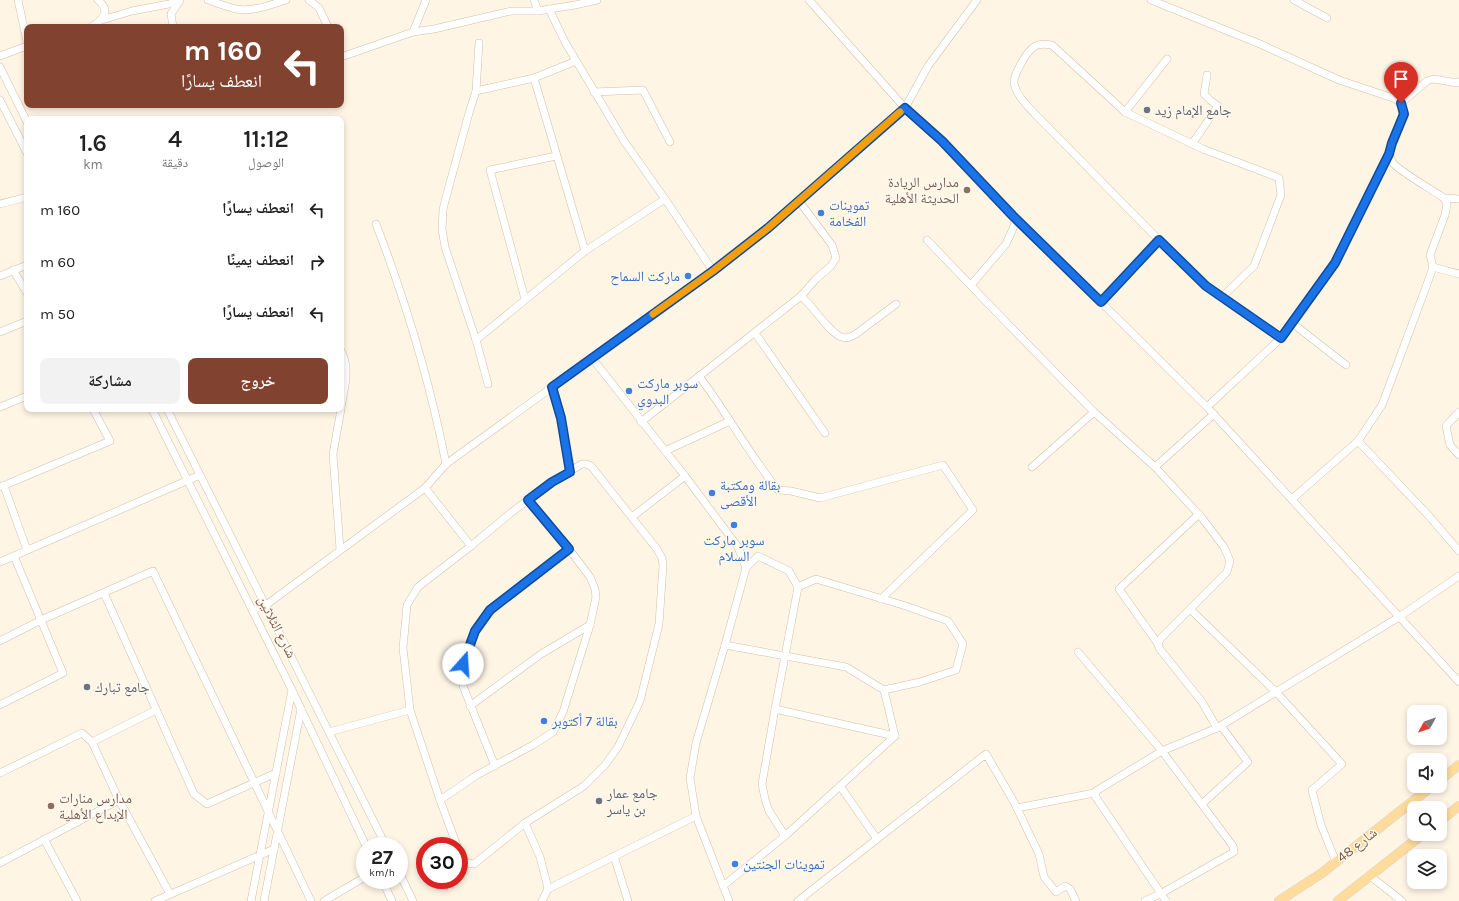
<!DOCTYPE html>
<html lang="ar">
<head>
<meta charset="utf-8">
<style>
	:root { --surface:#fff; --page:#f2f2f2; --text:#222; --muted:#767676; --accent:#81422f }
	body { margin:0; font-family:Karla,"Noto Naskh Arabic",sans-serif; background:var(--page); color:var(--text); direction:rtl; height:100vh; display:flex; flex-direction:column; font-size:15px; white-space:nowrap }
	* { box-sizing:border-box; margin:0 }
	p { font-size:13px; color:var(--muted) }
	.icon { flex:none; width:22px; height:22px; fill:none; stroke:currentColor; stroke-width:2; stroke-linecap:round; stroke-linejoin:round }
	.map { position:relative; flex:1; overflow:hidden; direction:ltr }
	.side { position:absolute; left:24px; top:116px; width:320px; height:296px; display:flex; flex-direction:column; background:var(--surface); border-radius:8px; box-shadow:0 2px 6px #0003; direction:rtl }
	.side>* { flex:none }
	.banner { position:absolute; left:24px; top:24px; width:320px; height:84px; border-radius:8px; box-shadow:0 2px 6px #0003; direction:rtl; background:#81422f; color:#fff; overflow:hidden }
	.needle { width:26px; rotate:230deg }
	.controls { position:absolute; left:1407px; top:705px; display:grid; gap:8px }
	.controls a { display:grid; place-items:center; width:40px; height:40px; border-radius:8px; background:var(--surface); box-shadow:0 2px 6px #0003; font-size:20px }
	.speed { position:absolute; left:356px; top:837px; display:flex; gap:8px; font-size:20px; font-weight:700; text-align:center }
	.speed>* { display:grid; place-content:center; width:52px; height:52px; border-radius:50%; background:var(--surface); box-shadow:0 2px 6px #0003; line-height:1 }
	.speed small { font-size:10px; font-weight:400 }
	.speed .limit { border:6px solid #d22; background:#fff; color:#111 }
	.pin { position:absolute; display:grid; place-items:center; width:34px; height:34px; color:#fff; margin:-41px -17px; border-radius:50% 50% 50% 0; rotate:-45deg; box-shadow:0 0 4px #0007 }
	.pin .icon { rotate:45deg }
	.me { position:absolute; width:44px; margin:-22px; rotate:19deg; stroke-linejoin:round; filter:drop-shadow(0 0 3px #0008) }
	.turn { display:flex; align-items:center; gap:14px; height:84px; padding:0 16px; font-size:18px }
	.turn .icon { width:52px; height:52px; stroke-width:2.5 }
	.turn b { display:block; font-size:28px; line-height:34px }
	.eta { display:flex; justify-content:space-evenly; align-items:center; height:68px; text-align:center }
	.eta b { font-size:24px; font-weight:600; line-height:28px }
	.primary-button { display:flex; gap:8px; margin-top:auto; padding:8px 16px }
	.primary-button a { flex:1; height:46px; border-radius:8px; background:var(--accent); color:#fff; font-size:16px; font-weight:600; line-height:46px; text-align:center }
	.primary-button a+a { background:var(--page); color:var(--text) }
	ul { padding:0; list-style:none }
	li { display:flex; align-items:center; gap:12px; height:52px; padding:0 16px }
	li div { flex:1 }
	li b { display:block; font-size:15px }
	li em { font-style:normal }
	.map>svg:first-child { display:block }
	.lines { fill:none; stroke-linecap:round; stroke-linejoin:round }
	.minor-casing { stroke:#d4beac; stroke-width:8 }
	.major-casing { stroke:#ddd4cf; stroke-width:10 }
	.minor { stroke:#fff; stroke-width:7 }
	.major { stroke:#ffdc9b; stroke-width:9 }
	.route-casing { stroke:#114b97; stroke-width:10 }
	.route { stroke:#1a73e8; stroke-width:7 }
	.slow { stroke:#f59e0b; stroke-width:7 }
	.worship-dot { fill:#6b7280; stroke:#fff8ed; stroke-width:1.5 }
	.education-dot { fill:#8d6e63; stroke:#fff8ed; stroke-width:1.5 }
	.shop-dot { fill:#3f7fe0; stroke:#fff8ed; stroke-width:1.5 }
	.labels { text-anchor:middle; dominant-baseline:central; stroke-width:3; stroke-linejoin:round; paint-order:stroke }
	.worship-label { font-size:14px; fill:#5b616d; stroke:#fff8ed; text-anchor:start }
	.education-label { font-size:14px; fill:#785e54; stroke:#fff8ed; text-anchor:end }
	.shop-label { font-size:14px; fill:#366cbe; stroke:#fff8ed; text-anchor:start }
	.street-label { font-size:14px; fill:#7b5a47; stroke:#fff8ed }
</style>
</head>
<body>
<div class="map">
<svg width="1459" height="901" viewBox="0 0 1459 901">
	<rect width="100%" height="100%" fill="#fef5e5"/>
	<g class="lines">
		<g class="minor-casing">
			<g id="minor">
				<path d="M18,0l9,42"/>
				<path d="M208,0c9,3 19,7 28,9 17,3 34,-4 50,-9"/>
				<path d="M309,0l10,8 9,19"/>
				<path d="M534,0l4,11"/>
				<path d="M809,0l96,108 37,33 71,74 2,9 -9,20 -35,41"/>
				<path d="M1151,0l109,44 79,36 57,19c22,20 -18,43 -3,64 6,8 41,28 51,35l3,6 -2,11 -15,40 3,12 -7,20 -44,118 -24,36 71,75 30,35"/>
				<path d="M1294,0l33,18"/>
				<path d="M549,9l16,33 59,99 41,58 48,72"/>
				<path d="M102,20l30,-9 47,-9"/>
				<path d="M91,27c11,-7 21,-15 7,-27"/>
				<path d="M173,27l-2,-13 9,-14"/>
				<path d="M413,32l13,-32"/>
				<path d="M0,56l27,-10"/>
				<path d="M341,57l72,-25 21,-3 77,-18h27l37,-6 22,-5"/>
				<path d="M576,61l-42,17 51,173"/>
				<path d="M0,67l27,55"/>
				<path d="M476,91l3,-48"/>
				<path d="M594,92l49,-2 27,52"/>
				<path d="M0,100l27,53"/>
				<path d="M1401,103l26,-22 7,-2 23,4 2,-1"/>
				<path d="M1125,112l42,-53"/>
				<path d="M1192,144l26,-38 -8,-6 -6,-6 3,-19"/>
				<path d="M1444,198l15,1"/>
				<path d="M0,204l27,-7"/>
				<path d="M1013,215l194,192 74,-69 54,-75 54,-109"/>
				<path d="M376,224c30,78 54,158 70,240"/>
				<path d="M927,240l76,79 91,93 61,55 47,51 22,29 6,14 -3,11 -66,66 -3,6"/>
				<path d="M1159,240l-125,-127c-7,-8 -19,-19 -20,-31 0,-8 13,-31 20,-35 4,-4 12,-3 18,-2l73,67 78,37 76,29 2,17 -27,71 -32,31"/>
				<path d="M1433,267l26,7"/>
				<path d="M13,270l14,23"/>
				<path d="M0,276l27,-11"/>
				<path d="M801,296c13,11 26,34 40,41 6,2 10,0 15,-3l40,-30"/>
				<path d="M525,299l-35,-129 66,-14"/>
				<path d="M1101,302l58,-62 47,46 75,52"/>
				<path d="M1292,323l54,42"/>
				<path d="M0,332l27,-11"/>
				<path d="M755,333l70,100"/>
				<path d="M476,340l109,-89 80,-52"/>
				<path d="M341,351c10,18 3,38 0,57"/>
				<path d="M592,358l93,118 53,71 8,21"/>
				<path d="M699,376c28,37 50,78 79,114l13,1 29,7 123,-33 30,45 -92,89"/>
				<path d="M488,384l-12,-44 -31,-93 -3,-18 1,-19 2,-9 24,-88 7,-22 58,-13"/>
				<path d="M552,387l9,31 9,54"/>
				<path d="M0,407l27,-11"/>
				<path d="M1207,407l252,275"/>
				<path d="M152,409l140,281 74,156"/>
				<path d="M167,409l219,437"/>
				<path d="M1459,412l-13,14 4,19 9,10"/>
				<path d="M641,422l160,-126 15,-17 15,-13 5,-8 -4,-13 -33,-44"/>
				<path d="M665,451l65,-30"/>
				<path d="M1032,467l62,-55"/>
				<path d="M1155,467l59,-53"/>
				<path d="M4,486l23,64"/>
				<path d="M0,487l110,-46 -17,-32"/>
				<path d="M425,488l46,58"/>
				<path d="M1292,499l66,-58"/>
				<path d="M1199,514l-80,75 39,55 1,4 43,54 15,26 182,-111 60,-41"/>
				<path d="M632,517l53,-41"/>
				<path d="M340,549l-7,-95 8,-45"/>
				<path d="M0,562l200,-87"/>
				<path d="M104,593l90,201 13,10 69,-31"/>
				<path d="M1190,609l86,83 66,72 -30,26 9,35 15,37"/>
				<path d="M253,610l13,-5 159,-117 21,-24 267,-193 56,-43 136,-120 23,-42 49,-66"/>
				<path d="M0,641l41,-21 112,-49 158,330"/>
				<path d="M725,645l121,22 38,23 11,46 -120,-27 23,-122 18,-8 90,27 42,15 15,23 -7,26 -36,12 -36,8"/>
				<path d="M1078,652l84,99 71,95 1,6 -72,41 -17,8"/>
				<path d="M0,705l63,-32 -49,-117"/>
				<path d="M470,706l71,-52 49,-29"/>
				<path d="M775,709l-13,75 3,15 4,12 16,25"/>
				<path d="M329,732l81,-22"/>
				<path d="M92,742l64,-32"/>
				<path d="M495,766l-32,-80v-21l12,-34 15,-21 79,-61"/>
				<path d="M0,773l82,-40 10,9 27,58 51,94"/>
				<path d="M440,800l37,-25 56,-30 20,-13 10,-20 27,-87 6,-28 -1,-8 -5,-12 -21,-28 -41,-49"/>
				<path d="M1202,804l46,-42 -27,-36"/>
				<path d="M1017,808l77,-15"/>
				<path d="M525,823l15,34 6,23 2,9 -6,12"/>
				<path d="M44,839l33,62"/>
				<path d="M877,839l109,-85 28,48 25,52 5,23 12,15 9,-6 5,3 6,12"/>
				<path d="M457,846l-17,-46 -30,-90 -7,-62 4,-43 11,-18 53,-41 41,-34 40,-30 30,-18h4l5,2 66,83 5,9 1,7 -4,59 -19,77 -22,46 -13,18 -21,21 -59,37 -51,41 -8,-1 -7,-12"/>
				<path d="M614,856l14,45"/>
				<path d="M0,863l119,-63"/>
				<path d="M399,872l14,29"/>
				<path d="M1370,876l32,25"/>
				<path d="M382,880l10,21"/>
				<path d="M723,886l62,-50 110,-100"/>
				<path d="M548,889l148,-73"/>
				<path d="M155,901l119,-52"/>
				<path d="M251,901l41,-211"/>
				<path d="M264,901l37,-192"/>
				<path d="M324,901l41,-24"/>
				<path d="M729,901l-33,-85 -6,-38 6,-35 29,-98 21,-77 12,-12 31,15 9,16"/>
				<path d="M798,901l79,-62 -37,-53"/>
				<path d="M1166,901l-71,-105 1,-5 66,-40 55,-23"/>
			</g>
		</g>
		<g class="major-casing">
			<g id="major">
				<path d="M1440,780l19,-15"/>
				<path d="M1440,821l19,-15"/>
				<path d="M1279,901l43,-28 110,-87"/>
				<path d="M1338,901l85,-67"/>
			</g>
		</g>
		<use href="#minor" class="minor"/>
		<use href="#major" class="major"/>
	</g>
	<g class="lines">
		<g class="route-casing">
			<path id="route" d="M463,664l12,-33 15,-21 79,-61 -41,-49 24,-18 18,-10 -9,-54 -9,-31 161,-116 55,-43 137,-120 37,33 71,75 88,86 58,-62 47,46 75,52 54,-75 54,-109 3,-11 12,-29 -3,-11"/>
		</g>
		<use href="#route" class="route"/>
		<path class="slow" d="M653,314l60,-43 55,-43 132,-116"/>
	</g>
	<g class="worship-dot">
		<circle cx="1147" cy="110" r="4"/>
		<circle cx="87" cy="687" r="4"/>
		<circle cx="599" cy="801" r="4"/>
	</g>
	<g class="education-dot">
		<circle cx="967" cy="190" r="4"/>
		<circle cx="51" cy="806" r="4"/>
	</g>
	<g class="shop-dot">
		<circle cx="821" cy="213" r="4"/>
		<circle cx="688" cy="276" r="4"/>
		<circle cx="629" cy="391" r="4"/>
		<circle cx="712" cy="493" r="4"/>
		<circle cx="734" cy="525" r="4"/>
		<circle cx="544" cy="721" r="4"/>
		<circle cx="735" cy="864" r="4"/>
	</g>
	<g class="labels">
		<g class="worship-label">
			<text x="1155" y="110">جامع الإمام زيد</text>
			<text x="95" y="687">جامع تبارك</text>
			<text x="607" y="793">جامع عمار<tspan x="607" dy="16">بن ياسر</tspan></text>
		</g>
		<g class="education-label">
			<text x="959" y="182">مدارس الريادة<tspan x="959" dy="16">الحديثة الأهلية</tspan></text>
			<text x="59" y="798" text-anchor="start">مدارس منارات<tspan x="59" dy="16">الإبداع الأهلية</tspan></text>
		</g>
		<g class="shop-label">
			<text x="829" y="205">تموينات<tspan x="829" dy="16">الفخامة</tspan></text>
			<text x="680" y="276" text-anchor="end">ماركت السماح</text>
			<text x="637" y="383">سوبر ماركت<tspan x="637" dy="16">البدوي</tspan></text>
			<text x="720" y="485">بقالة ومكتبة<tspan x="720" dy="16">الأقصى</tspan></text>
			<text x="734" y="540" text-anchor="middle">سوبر ماركت<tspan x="734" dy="16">السلام</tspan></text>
			<text x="552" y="721">بقالة 7 أكتوبر</text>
			<text x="743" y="864">تموينات الجنتين</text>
		</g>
		<g class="street-label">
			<text transform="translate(277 627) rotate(63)">شارع الثلاثين</text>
			<text transform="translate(1357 845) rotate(-38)">شارع 48</text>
		</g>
	</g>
</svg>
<div class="controls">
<a><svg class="needle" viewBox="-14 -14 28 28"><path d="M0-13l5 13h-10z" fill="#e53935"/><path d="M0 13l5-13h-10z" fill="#767676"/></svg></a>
<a><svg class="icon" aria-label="sound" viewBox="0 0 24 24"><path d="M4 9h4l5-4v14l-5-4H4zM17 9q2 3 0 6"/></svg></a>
<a><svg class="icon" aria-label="search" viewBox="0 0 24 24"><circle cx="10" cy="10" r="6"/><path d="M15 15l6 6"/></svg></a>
<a><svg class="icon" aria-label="layers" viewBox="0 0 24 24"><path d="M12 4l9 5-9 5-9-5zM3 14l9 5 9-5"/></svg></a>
</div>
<div class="speed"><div>27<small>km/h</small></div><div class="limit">30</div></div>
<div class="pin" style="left:1401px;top:103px;background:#d93025"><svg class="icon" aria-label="arrive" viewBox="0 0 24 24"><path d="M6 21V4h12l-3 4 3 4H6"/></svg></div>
<svg class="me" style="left:463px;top:664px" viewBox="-20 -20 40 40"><circle r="19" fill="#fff"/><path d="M0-13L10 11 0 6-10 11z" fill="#1a73e8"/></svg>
<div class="banner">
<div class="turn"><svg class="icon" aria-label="left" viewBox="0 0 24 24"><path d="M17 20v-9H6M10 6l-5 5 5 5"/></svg><div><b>160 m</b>انعطف يسارًا</div></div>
</div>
<section class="side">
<div class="eta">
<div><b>11:12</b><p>الوصول</p></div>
<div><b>4</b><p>دقيقة</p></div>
<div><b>1.6</b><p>km</p></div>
</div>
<ul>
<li><svg class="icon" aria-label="left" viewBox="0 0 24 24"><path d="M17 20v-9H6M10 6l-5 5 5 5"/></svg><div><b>انعطف يسارًا</b></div><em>160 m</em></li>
<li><svg class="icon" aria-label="right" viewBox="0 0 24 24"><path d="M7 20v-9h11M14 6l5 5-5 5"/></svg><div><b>انعطف يمينًا</b></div><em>60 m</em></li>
<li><svg class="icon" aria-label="left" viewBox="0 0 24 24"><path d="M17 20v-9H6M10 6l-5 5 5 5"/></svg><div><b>انعطف يسارًا</b></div><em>50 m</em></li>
</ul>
<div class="primary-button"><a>خروج</a><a>مشاركة</a></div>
</section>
</div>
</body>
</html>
